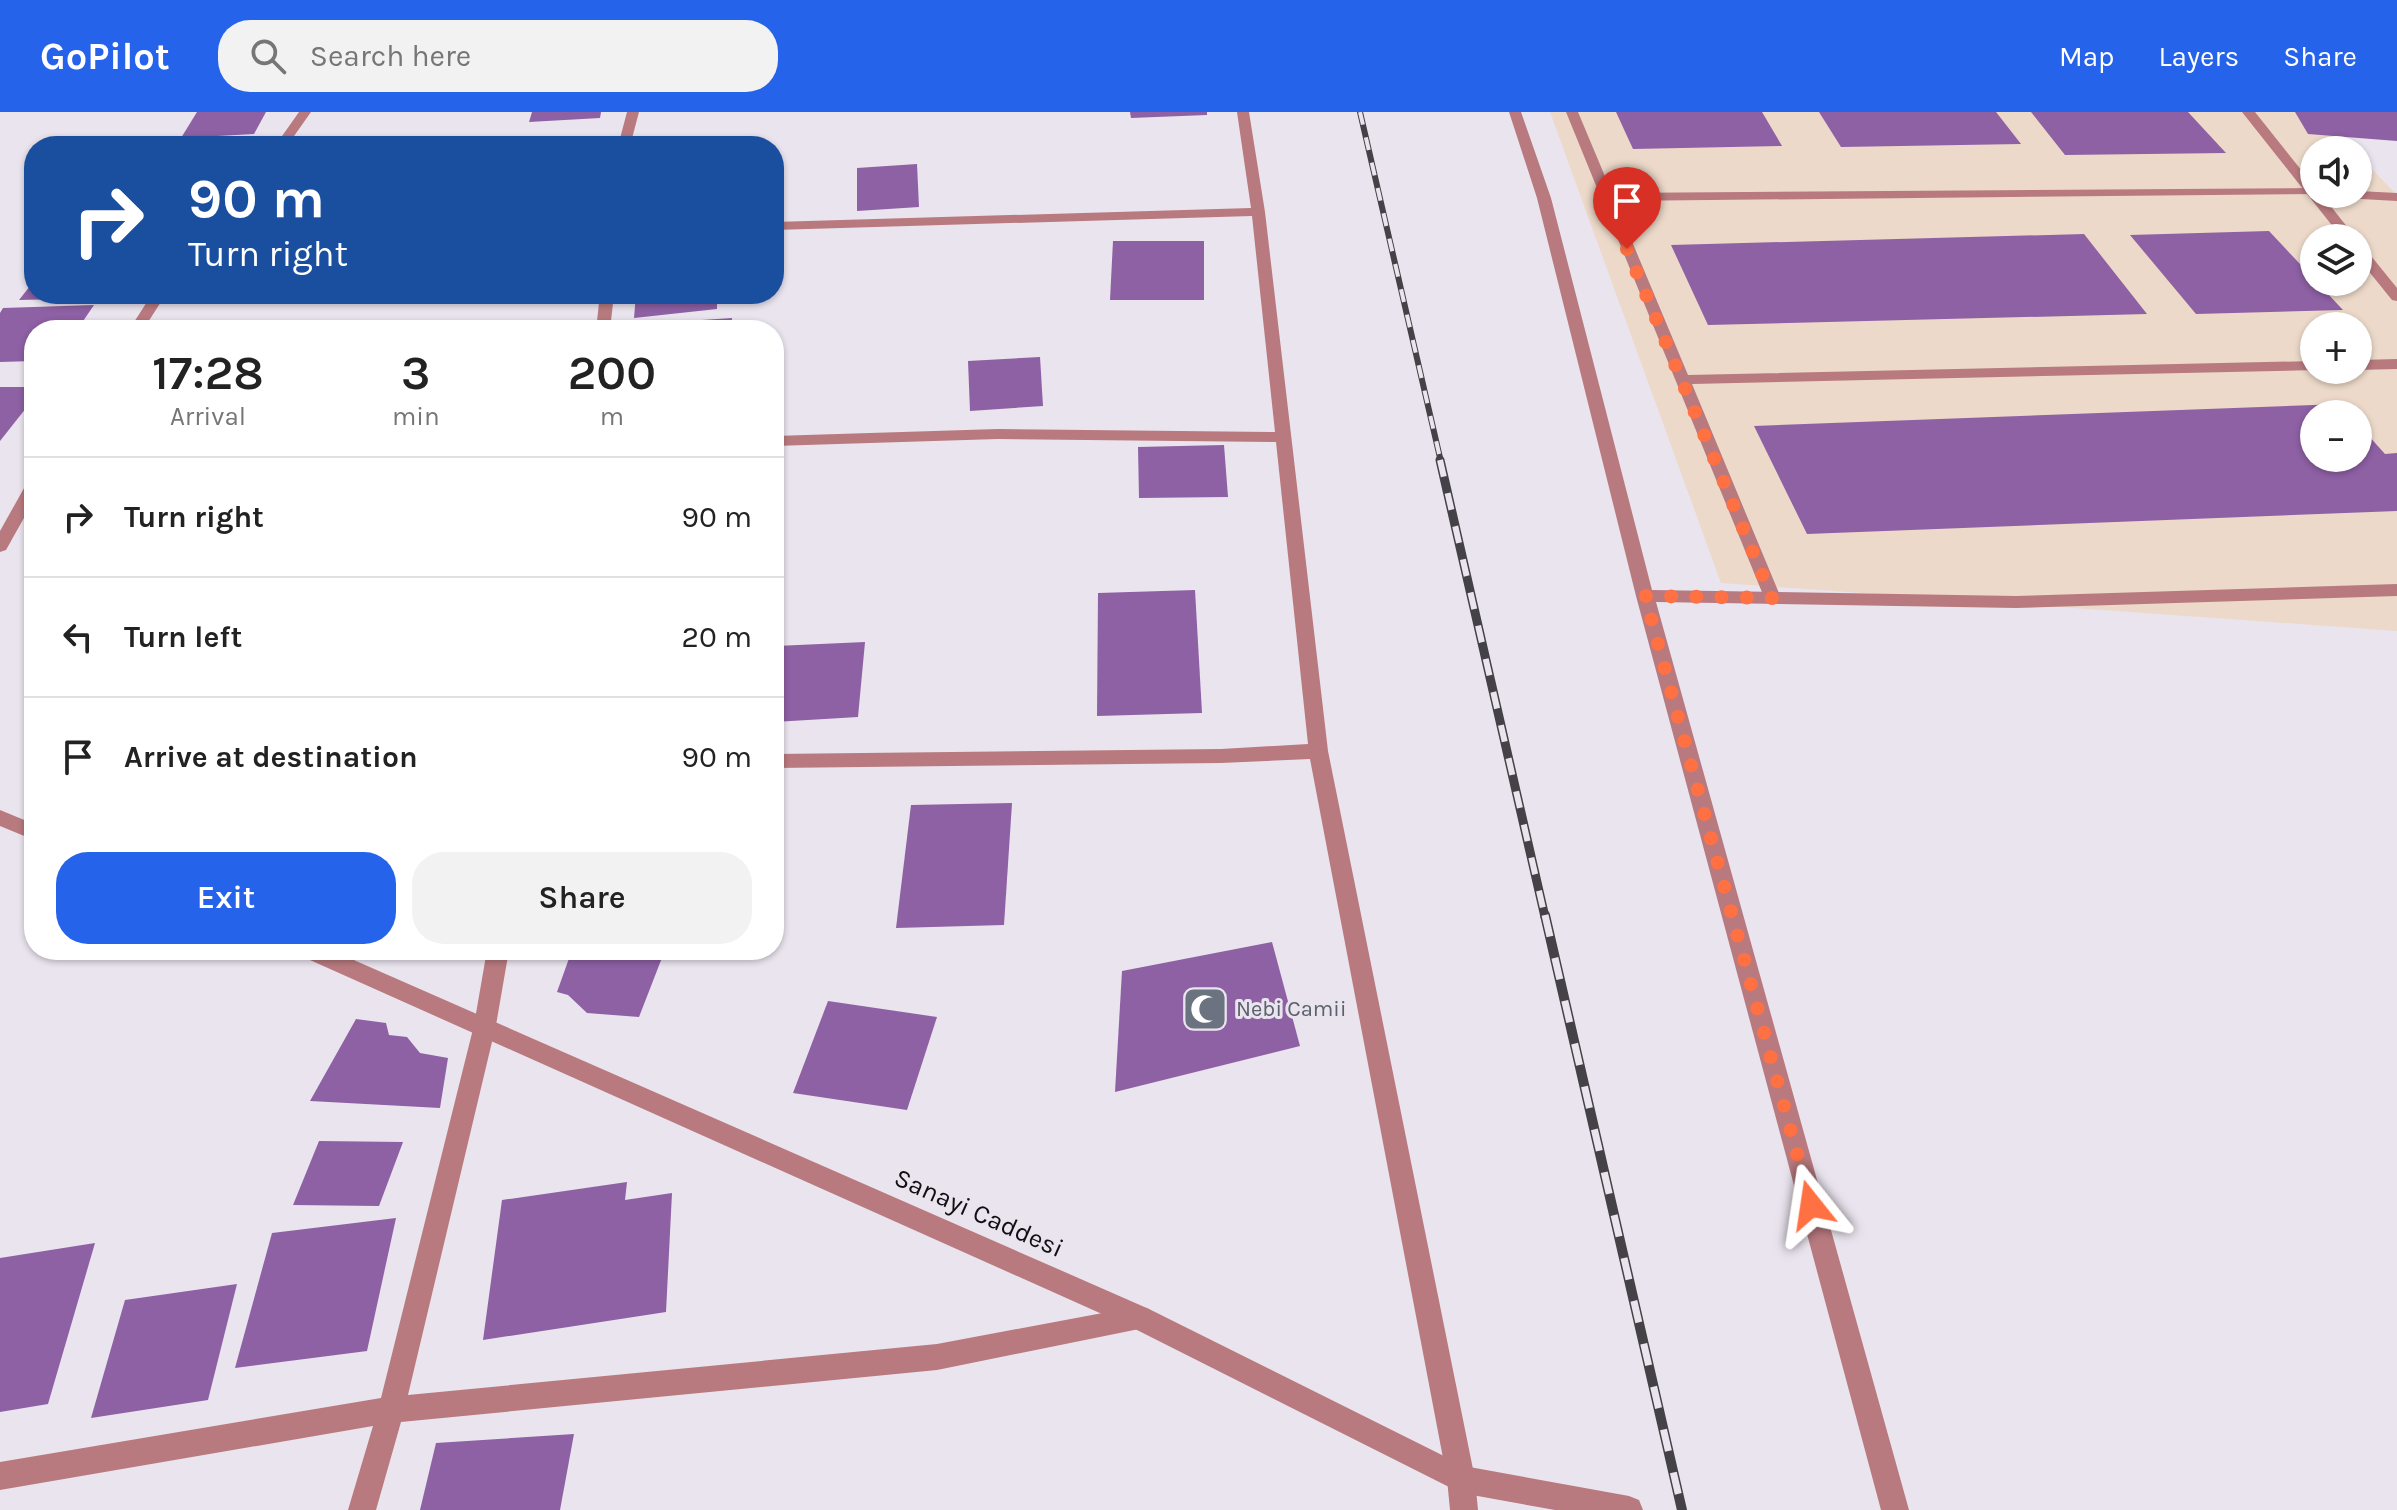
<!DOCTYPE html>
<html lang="en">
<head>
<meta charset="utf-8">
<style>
	:root { --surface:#fff; --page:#f2f2f2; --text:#222; --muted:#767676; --line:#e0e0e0; --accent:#2563eb }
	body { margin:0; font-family:Karla,sans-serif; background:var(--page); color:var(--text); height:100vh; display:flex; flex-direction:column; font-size:30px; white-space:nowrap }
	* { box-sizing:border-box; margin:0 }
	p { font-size:26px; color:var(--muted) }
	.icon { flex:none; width:44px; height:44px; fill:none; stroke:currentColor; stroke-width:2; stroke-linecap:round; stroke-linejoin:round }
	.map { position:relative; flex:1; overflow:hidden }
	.sheet { position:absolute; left:24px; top:208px; width:760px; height:640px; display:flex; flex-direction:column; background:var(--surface); border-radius:32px; box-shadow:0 2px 6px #0004 }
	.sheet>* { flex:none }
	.top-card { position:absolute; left:24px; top:24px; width:760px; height:168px; border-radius:32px; box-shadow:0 2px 6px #0004; background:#1a4fa0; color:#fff; overflow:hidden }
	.controls { position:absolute; left:2300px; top:24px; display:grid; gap:16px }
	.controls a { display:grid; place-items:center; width:72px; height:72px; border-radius:50%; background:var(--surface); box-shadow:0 2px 6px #0004; font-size:40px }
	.pin { position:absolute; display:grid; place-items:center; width:68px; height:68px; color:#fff; margin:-82px -34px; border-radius:50% 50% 50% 0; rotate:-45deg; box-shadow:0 0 8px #0007 }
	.pin .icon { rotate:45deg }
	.me { position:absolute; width:88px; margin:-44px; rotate:345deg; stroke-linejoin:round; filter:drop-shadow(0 0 6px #0008) }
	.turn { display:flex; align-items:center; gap:28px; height:168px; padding:0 32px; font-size:36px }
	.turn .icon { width:104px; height:104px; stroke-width:2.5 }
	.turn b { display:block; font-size:56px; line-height:68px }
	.eta { display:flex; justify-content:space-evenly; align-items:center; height:136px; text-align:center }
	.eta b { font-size:48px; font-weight:600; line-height:56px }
	.primary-button { display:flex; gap:16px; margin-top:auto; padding:16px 32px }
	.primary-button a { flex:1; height:92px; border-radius:32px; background:var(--accent); color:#fff; font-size:32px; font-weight:600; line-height:92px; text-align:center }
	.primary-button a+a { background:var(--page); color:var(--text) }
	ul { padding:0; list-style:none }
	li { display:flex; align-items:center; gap:24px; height:120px; padding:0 32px; border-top:2px solid var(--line) }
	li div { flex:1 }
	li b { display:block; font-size:30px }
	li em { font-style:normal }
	header { display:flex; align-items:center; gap:48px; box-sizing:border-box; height:112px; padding:0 40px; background:var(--accent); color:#fff }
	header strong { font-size:38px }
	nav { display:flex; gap:44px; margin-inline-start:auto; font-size:28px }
	.search { width:560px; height:72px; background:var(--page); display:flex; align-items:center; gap:20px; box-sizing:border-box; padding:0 28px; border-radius:32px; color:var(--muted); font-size:30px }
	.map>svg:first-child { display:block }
	.industrial { fill:#ecd9c9; fill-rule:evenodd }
	.building { fill:#8e60a4 }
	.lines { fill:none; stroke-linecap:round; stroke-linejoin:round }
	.minor { fill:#b87a7f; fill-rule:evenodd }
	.tertiary { fill:#b87a7f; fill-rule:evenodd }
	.rail-far2-casing { stroke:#454247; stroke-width:6 }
	.rail-far1-casing { stroke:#454247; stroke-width:9 }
	.rail-casing { stroke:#454247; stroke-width:10 }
	.rail-far2 { stroke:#eae4ee; stroke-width:4; stroke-dasharray:13; stroke-linecap:butt }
	.rail-far1 { stroke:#eae4ee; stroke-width:6; stroke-dasharray:17; stroke-linecap:butt }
	.rail { stroke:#eae4ee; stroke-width:7; stroke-dasharray:22; stroke-linecap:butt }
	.route { stroke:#ff7043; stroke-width:14; stroke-dasharray:0 25.2 }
	.labels { text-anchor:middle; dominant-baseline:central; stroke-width:6; stroke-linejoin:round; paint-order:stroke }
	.worship-label { font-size:22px; fill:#5b616d; stroke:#eae4ee; text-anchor:start }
	.near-street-label { font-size:26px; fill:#110f12; stroke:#eae4ee }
</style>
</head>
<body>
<header>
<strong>GoPilot</strong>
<div class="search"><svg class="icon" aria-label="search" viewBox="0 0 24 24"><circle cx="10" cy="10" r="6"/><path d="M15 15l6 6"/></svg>Search here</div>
<nav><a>Map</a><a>Layers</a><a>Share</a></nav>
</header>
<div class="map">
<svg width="2397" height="1398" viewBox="0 0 2397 1398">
	<rect width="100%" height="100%" fill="#eae4ee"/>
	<path class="industrial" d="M1550,0h766l37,38h-39v44h44v-39l39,40v436l-676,-48zM2314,126h44v44h-44zM2314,214h44v44h-44zM2314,302h44v44h-44z"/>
	<g class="building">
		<path d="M197,0h69l-12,22 -73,4z"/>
		<path d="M532,0h69l-1,6 -71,4z"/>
		<path d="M1130,0h77v3l-76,3z"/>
		<path d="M1616,0h146l20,34 -149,3z"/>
		<path d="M1819,0h177l25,32 -180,3z"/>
		<path d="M2031,0h157l38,41 -161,2z"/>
		<path d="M2295,0h102v29l-89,-7z"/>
		<path d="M917,52l2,43 -62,4v-43z"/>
		<path d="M2269,119l74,79 -147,4 -66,-79z"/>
		<path d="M2084,122l63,80 -439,11 -37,-80z"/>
		<path d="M1113,129h91v59h-94z"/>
		<path d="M34,169v13h77l-3,4 -89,2z"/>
		<path d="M636,182h81v15l-83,9z"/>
		<path d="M94,193l-17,25h-43v31l-34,1v-49l3,-5z"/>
		<path d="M732,206l-1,12h-90l1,-6z"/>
		<path d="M1040,245l3,49 -73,5 -2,-50z"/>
		<path d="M0,275h34v11l-34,43z"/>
		<path d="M2340,292l9,10h-35v44h44v-34l27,30 12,-1v58l-590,23 -53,-108z"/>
		<path d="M1224,333l4,52 -89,1 -1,-51z"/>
		<path d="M1195,478l7,123 -105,3 1,-123z"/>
		<path d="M865,530l-7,75 -84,5 2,-76z"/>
		<path d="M1012,691l-8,122 -108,3 15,-123z"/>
		<path d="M1272,830l28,104 -185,46 7,-121z"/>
		<path d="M572,838h93l-26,67 -52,-4 -19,-18 -11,-3z"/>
		<path d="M828,889l109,16 -30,93 -114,-17z"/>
		<path d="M356,907l30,4 3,12 18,2 13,16 28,5 -8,50 -130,-7z"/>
		<path d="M319,1029l84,1 -24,64 -86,-1z"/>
		<path d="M627,1070l-2,18 47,-7 -6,119 -183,28 19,-140z"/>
		<path d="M396,1106l-29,133 -132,17 37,-135z"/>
		<path d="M95,1131l-47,161 -48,8v-154z"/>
		<path d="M237,1172l-29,116 -117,18 34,-118z"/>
		<path d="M574,1322l-14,76h-140l16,-67z"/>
	</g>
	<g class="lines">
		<g class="minor">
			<path d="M299,0h12l-24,34h-12z"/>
			<path d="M627,0h12l-9,34h-12z"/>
			<path d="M1237,0h12l16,100 63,539 147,728 3,31h-28l-3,-31 -137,-720 -89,4 -447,5v-14l447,-5 87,-5 -32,-302 -278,-3 -224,7v-10l224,-7 277,3 -23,-216 -478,14v-8l477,-14z"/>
			<path d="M1566,0h12l34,81 702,-5v6h5l-704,7 73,174 626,-14 2,9 -624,14 89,214 -9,6 -6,-2z"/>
			<path d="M2358,79l39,2v8l-54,-3 -7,-4h22z"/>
			<path d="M152,182h14l-23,36h-14z"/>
			<path d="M600,182h14l-4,36h-14z"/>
			<path d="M2397,247v10l-39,1v-10z"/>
			<path d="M34,368v20l-28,50 -6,2v-21l28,-50z"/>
			<path d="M487,838h22l-13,75 -88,370 529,-51 203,-38 9,3 4,9 -4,9 -212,43 -536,52 -25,88h-28l25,-84 -373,64v-28l381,-64 93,-373z"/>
		</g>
		<g class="tertiary">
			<path d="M1509,0h12l30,86 101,392 364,6 381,-12v12l-381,12 -360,-6 253,908h-28l-245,-914 -99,-398z"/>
			<path d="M2242,0h13l59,74v8h7l35,44h-14z"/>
			<path d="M2358,133l5,1 34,42v13l-5,-1 -34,-42z"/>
			<path d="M0,698l34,14v16l-34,-14z"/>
			<path d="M298,838h33l818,359 315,157 165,30 10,4 4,10h-88l-94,-17 -330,-166 -830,-371z"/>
		</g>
		<g class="rail-far2-casing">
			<path id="rail-far2" d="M1360,0l81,350"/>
		</g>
		<g class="rail-far1-casing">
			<path id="rail-far1" d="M1440,348l105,457"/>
		</g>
		<g class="rail-casing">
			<path id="rail" d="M1545,803l137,595"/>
		</g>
		<use href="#rail-far2" class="rail-far2"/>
		<use href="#rail-far1" class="rail-far1"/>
		<use href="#rail" class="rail"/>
	</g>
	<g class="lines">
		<path class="route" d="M1627,137l145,349 -127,-2 166,609"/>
	</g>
	<defs>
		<g id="mosque-square" transform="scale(2.3)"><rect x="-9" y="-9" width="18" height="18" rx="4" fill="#6b7280" stroke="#eae4ee"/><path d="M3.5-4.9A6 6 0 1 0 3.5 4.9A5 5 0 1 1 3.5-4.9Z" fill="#fff"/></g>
	</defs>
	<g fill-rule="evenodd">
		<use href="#mosque-square" x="1205" y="897"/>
	</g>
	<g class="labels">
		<g class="worship-label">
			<text x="1236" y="897">Nebi Camii</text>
		</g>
		<g class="near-street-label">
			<text transform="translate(979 1101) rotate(24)">Sanayi Caddesi</text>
		</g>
	</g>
</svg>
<div class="controls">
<a><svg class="icon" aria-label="sound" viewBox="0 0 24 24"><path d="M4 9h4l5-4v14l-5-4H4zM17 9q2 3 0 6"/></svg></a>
<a><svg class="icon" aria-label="layers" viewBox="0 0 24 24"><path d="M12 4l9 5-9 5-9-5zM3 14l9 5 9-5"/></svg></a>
<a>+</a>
<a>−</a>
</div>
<div class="pin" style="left:1627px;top:137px;background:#d93025"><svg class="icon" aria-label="arrive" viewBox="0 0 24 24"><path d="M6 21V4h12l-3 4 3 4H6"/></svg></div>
<svg class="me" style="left:1811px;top:1093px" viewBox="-20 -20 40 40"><path d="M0-17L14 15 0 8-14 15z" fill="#ff7043" stroke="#fff" stroke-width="4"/></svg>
<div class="top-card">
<div class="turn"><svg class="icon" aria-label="right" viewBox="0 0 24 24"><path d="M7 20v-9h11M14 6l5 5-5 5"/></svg><div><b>90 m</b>Turn right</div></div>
</div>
<section class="sheet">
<div class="eta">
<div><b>17:28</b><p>Arrival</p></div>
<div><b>3</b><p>min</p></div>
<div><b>200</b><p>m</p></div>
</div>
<ul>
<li><svg class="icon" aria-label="right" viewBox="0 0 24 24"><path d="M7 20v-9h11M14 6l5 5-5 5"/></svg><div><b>Turn right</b></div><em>90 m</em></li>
<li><svg class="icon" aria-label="left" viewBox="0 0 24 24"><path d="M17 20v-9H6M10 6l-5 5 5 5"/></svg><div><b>Turn left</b></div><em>20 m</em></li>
<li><svg class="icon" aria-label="arrive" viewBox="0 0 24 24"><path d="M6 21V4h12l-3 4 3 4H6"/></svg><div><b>Arrive at destination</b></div><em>90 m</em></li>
</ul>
<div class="primary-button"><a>Exit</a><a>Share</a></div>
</section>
</div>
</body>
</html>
